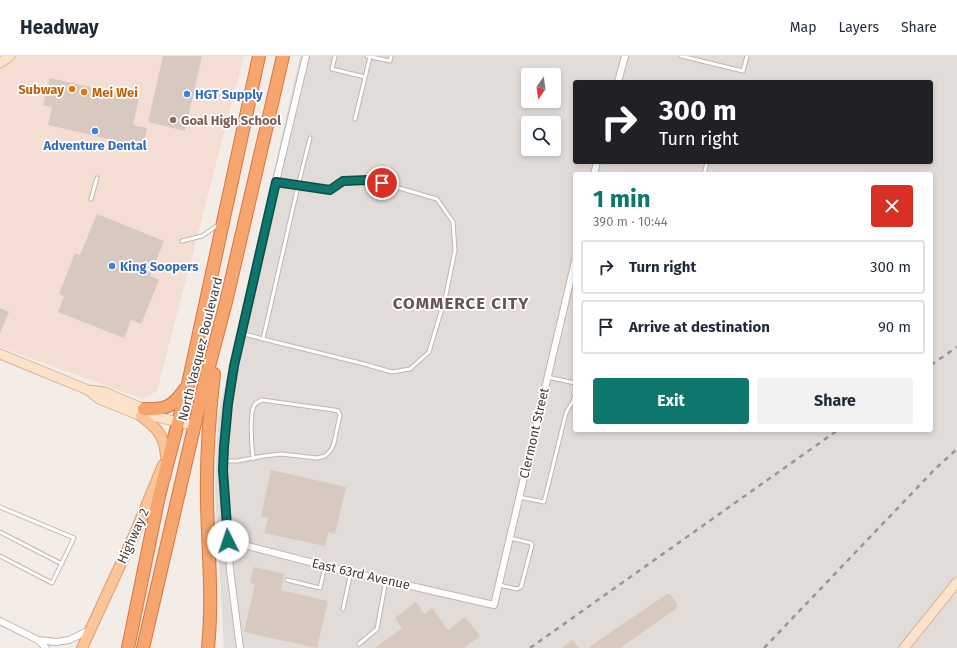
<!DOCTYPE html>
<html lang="en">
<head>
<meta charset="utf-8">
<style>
	:root { --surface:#fff; --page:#f2f2f3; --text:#1f2937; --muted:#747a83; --line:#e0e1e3; --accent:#0f766e }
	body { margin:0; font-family:"Fira Sans",sans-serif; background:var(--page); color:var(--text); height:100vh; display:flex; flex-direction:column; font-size:15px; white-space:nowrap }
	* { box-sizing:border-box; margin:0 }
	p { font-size:13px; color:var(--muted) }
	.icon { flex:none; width:22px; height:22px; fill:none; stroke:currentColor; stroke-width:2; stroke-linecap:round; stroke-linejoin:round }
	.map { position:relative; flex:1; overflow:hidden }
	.details { position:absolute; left:573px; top:116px; width:360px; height:260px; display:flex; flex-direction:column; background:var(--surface); border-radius:4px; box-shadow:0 2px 6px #0003 }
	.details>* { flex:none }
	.top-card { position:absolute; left:573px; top:24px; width:360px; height:84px; border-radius:4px; box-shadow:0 2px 6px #0003; background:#202124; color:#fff; overflow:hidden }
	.needle { width:26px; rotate:193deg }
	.controls { position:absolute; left:521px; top:12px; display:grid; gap:8px }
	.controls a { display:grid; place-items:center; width:40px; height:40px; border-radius:4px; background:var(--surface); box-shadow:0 2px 6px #0003; font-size:20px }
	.pin { position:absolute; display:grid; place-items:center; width:34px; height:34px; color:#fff; margin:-17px; border:2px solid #fff; border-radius:50%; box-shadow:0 1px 4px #0007 }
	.me { position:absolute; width:44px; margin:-22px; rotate:356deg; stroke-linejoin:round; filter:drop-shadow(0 0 3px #0008) }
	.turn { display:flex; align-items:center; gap:14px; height:84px; padding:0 20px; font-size:18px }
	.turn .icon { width:52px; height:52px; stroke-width:2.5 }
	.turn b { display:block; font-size:28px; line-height:34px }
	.round { display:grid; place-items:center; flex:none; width:42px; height:42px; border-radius:4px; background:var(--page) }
	.headline { display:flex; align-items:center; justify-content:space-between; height:68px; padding:0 20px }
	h1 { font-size:24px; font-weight:700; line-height:30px; color:var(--accent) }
	.button { display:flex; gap:8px; margin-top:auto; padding:8px 20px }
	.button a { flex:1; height:46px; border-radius:4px; background:var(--accent); color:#fff; font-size:16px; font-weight:700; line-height:46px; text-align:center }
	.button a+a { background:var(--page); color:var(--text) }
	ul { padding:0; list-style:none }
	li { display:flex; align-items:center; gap:12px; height:54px; margin:0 8px 6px; padding:0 12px; border:2px solid var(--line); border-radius:4px }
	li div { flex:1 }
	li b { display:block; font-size:15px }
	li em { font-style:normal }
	header { display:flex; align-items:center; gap:24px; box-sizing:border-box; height:56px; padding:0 20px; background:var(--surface); border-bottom:1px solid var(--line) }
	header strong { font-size:19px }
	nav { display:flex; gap:22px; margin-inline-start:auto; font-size:14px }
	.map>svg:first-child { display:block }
	.commercial { fill:#f4ded3 }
	.industrial { fill:#e2dcd9; fill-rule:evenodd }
	.building { fill:#d7c8c0 }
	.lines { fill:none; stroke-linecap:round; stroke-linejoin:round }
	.lane-casing { stroke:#c1b5ad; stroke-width:5 }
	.street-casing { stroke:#c1b5ad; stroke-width:8 }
	.secondary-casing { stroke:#d4b69b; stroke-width:11 }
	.primary-casing { stroke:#de9d6a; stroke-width:12 }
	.highway-casing { stroke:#d7763e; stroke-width:14 }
	.lane { stroke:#fff; stroke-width:3 }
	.street { stroke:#fff; stroke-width:6 }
	.secondary { stroke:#fce2c8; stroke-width:9 }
	.primary { stroke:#fac59a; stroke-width:10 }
	.highway { stroke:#f7a56e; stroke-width:12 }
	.rail { stroke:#969696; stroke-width:2.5; stroke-dasharray:5 5; stroke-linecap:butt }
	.route-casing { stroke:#0a4d48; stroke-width:10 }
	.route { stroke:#0f766e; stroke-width:7 }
	.food-dot { fill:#e8710a; stroke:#fff; stroke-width:1.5 }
	.shop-dot { fill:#3f7fe0; stroke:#fff; stroke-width:1.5 }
	.education-dot { fill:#8d6e63; stroke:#fff; stroke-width:1.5 }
	.labels { text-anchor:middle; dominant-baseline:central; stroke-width:3.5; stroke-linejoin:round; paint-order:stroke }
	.food-label { font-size:13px; font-weight:bold; fill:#c56008; stroke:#fff; text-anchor:end }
	.shop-label { font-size:13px; font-weight:bold; fill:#366cbe; stroke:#fff; text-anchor:start }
	.education-label { font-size:13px; font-weight:bold; fill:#785e54; stroke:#fff; text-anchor:start }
	.street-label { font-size:13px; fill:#463c37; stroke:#fff }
	.district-label { font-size:17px; font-weight:bold; letter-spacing:1px; fill:#68574e; stroke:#fff }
</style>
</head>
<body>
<header>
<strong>Headway</strong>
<nav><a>Map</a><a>Layers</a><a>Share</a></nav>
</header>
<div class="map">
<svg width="957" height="592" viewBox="0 0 957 592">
	<rect width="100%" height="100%" fill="#f3ece7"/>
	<path class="commercial" d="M11,0h233l-87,335 -14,8 -143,-52v-284z"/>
	<path class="industrial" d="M300,0h657v592h-733l-9,-157 3,-75zM528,19h26v26h-26zM575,26h356v80h-356zM528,67h26v26h-26zM575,118h356v256h-356z"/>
	<g class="building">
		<path d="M163,0h39l-17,75 -37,-9z"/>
		<path d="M50,22l89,20 -6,27 14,3 -4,19 -95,-22 4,-18 -9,-2z"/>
		<path d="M97,158l67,27 -14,35 9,4 -18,44 -10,-4 -7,18 -66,-26 6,-16 -5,-2 16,-41 5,2z"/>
		<path d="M0,252l9,4 -9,21z"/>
		<path d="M271,414l75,17 -11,47 -7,-2 -3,14 -61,-13 4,-15 -7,-1z"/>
		<path d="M254,511l30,7 -3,16 47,11 -11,47 -73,-16 11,-48 -5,-1z"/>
		<path d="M667,538h3l7,10v4l-57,40h-32z"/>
		<path d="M416,546l8,12 8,-6 16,22 17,-13 15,19 -16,12h-89l27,-20 -7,-10z"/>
		<path d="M573,584l6,8h-17z"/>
	</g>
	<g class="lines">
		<g class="lane-casing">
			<g id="lane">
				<path d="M335,0l-3,13 33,8"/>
				<path d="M367,0l23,5 1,-5"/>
				<path d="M681,0l62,15 4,-15"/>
				<path d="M355,63l15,-62"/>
				<path d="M704,118l3,-12"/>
				<path d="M91,143l6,-21"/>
				<path d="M182,185l20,-5 16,-11"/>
				<path d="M241,277l22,6 35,-153 -22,-4"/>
				<path d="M263,283l101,25 28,8 18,-3 19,-17 17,-57 9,-45 -2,-28 -16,-23 -69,-20 -25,2 -13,10 -32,-5 12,-48"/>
				<path d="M547,321l28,6"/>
				<path d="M223,405h14l27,-5 17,-2 36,4 8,-2 6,-6 3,-7 6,-28 -2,-4 -4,-1 -72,-10c-3,1 -6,3 -8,6 -5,9 -2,42 -1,53"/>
				<path d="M519,441l25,5 22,-89 7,-12 2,-6"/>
				<path d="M0,451l74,31 -22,45 -52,-27"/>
				<path d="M0,476l62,32"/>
				<path d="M287,524l33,8 5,-22"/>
				<path d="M499,529l18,4 4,-2 11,-42 -1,-2 -21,-5"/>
				<path d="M343,553l8,-37"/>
				<path d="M359,588l18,-15 9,-49"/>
			</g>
		</g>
		<g class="street-casing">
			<g id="street">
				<path d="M618,26l7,-26"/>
				<path d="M594,118l3,-12"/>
				<path d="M228,485l113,29 153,35 81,-344"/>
				<path d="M0,565l38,19 8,8"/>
				<path d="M38,584l18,2 13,-2 21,-10"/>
				<path d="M240,592l-10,-78 -7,-100 1,-23 4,-43 6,-38 27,-122 45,-188"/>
			</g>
		</g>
		<g class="secondary-casing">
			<g id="secondary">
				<path d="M0,7l10,-7"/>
				<path d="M0,298l88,36 16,2 40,17 8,7"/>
				<path d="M88,334l11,9 42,17h11l36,8"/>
				<path d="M904,592l53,-66"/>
			</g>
		</g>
		<g class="primary-casing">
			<g id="primary">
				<path d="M141,360c16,12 24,20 25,41"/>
				<path d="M82,592l53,-115 28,-68"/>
			</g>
		</g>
		<g class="highway-casing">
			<g id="highway">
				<path d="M144,353c21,1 29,-2 41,-20"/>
				<path d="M128,592l31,-152 29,-112 71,-328"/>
				<path d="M143,592l59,-255 24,-91 57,-246"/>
				<path d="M208,592c5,-49 0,-98 -1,-146 -1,-43 2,-85 7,-128"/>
			</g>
		</g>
		<use href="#lane" class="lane"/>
		<use href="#street" class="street"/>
		<use href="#secondary" class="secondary"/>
		<use href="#primary" class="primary"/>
		<use href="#highway" class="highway"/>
		<g class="rail">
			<path d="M931,309l26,-18"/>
			<path d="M530,592l308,-218"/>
			<path d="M764,592l172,-180 21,-19"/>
		</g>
	</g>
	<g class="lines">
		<g class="route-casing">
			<path id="route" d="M228,485l-5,-71 1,-23 4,-43 6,-38 42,-184 54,8 13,-9 25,-1 14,3"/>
		</g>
		<use href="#route" class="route"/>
	</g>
	<g class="food-dot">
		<circle cx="72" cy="33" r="4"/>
		<circle cx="84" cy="36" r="4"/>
	</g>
	<g class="shop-dot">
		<circle cx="187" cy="38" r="4"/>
		<circle cx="95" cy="75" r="4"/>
		<circle cx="112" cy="210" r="4"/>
	</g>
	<circle class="education-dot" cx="173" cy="64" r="4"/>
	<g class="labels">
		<g class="food-label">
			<text x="64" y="33">Subway</text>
			<text x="92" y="36" text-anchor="start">Mei Wei</text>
		</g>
		<g class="shop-label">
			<text x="195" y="38">HGT Supply</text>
			<text x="95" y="89" text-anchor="middle">Adventure Dental</text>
			<text x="120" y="210">King Soopers</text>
		</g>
		<g class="education-label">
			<text x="181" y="64">Goal High School</text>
		</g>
		<g class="street-label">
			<text transform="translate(200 293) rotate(-76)">North Vasquez Boulevard</text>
			<text transform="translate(534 377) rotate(-77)">Clermont Street</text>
			<text transform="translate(133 480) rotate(-66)">Highway 2</text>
			<text transform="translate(361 518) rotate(13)">East 63rd Avenue</text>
		</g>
		<g class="district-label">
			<text x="461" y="247">COMMERCE CITY</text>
		</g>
	</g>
</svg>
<div class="controls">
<a><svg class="needle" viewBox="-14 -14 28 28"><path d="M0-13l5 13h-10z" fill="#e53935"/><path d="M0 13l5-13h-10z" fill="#747a83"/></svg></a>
<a><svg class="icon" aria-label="search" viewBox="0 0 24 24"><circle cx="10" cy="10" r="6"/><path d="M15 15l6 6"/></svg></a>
</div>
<div class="pin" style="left:382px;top:127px;background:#d93025"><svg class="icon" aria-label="arrive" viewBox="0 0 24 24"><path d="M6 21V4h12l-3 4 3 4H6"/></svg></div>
<svg class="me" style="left:228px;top:485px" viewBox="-20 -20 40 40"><circle r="19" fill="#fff"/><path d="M0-13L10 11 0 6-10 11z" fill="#0f766e"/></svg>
<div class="top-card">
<div class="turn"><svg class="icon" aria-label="right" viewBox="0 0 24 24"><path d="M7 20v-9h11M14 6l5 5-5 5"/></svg><div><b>300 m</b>Turn right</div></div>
</div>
<section class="details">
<div class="headline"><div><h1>1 min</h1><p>390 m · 10:44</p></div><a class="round" style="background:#d93025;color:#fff"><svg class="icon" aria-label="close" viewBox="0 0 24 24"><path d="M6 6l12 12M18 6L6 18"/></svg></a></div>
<ul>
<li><svg class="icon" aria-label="right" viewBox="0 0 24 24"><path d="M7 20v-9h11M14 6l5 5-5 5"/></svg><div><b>Turn right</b></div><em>300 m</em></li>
<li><svg class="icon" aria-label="arrive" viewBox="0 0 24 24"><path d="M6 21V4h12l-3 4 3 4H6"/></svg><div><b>Arrive at destination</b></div><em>90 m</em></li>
</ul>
<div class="button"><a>Exit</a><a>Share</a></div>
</section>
</div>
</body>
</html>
